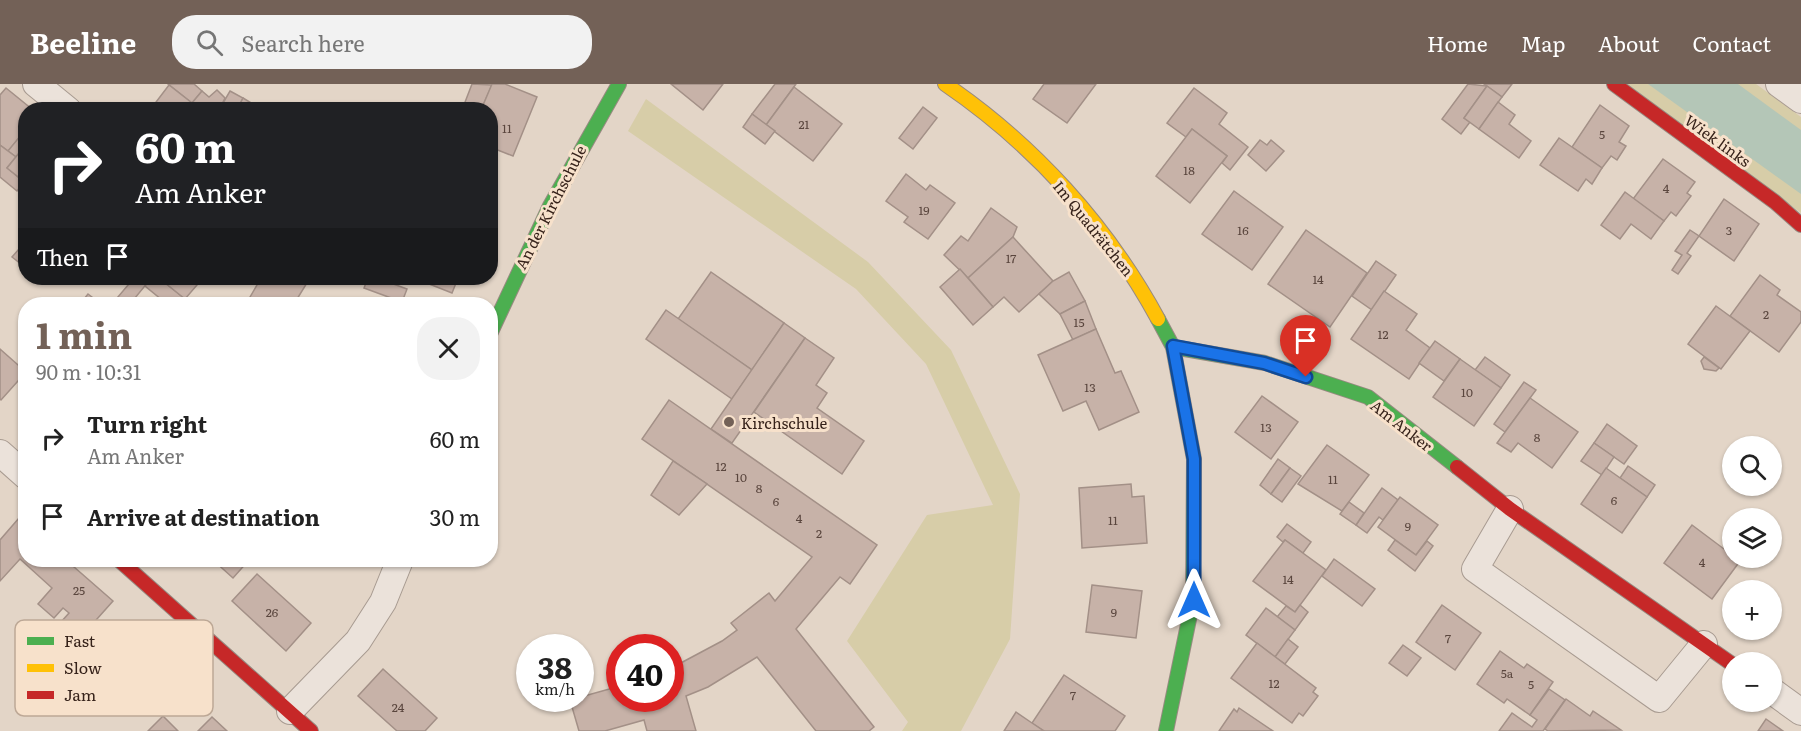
<!DOCTYPE html>
<html lang="en">
<head>
<meta charset="utf-8">
<style>
	:root { --surface:#fff; --page:#f2f2f2; --text:#222; --muted:#767676; --accent:#736157 }
	body { margin:0; font-family:Literata,serif; background:var(--page); color:var(--text); height:100vh; display:flex; flex-direction:column; font-size:22px; white-space:nowrap }
	* { box-sizing:border-box; margin:0 }
	p { font-size:20px; color:var(--muted) }
	.icon { flex:none; width:33px; height:33px; fill:none; stroke:currentColor; stroke-width:2; stroke-linecap:round; stroke-linejoin:round }
	.map { position:relative; flex:1; overflow:hidden }
	.side { position:absolute; left:18px; top:213px; width:480px; height:270px; display:flex; flex-direction:column; background:var(--surface); border-radius:24px; box-shadow:0 2px 4px #0004 }
	.side>* { flex:none }
	.hud { position:absolute; left:18px; top:18px; width:480px; height:183px; border-radius:24px; box-shadow:0 2px 4px #0004; background:#202124; color:#fff; overflow:hidden }
	.buttons { position:absolute; left:1722px; top:352px; display:grid; gap:12px }
	.buttons a { display:grid; place-items:center; width:60px; height:60px; border-radius:50%; background:var(--surface); box-shadow:0 2px 4px #0004; font-size:30px }
	.speed { position:absolute; left:516px; top:550px; display:flex; gap:12px; font-size:30px; font-weight:700; text-align:center }
	.speed>* { display:grid; place-content:center; width:78px; height:78px; border-radius:50%; background:var(--surface); box-shadow:0 2px 4px #0004; line-height:1 }
	.speed small { font-size:15px; font-weight:400 }
	.speed .limit { border:9px solid #d22; background:#fff; color:#111 }
	.pin { position:absolute; display:grid; place-items:center; width:51px; height:51px; color:#fff; margin:-62px -26px; border-radius:50% 50% 50% 0; rotate:-45deg; box-shadow:0 0 6px #0007 }
	.pin .icon { rotate:45deg }
	.me { position:absolute; width:66px; margin:-33px; rotate:0deg; stroke-linejoin:round; filter:drop-shadow(0 0 4px #0008) }
	.turn { display:flex; align-items:center; gap:21px; height:126px; padding:0 18px; font-size:27px }
	.turn .icon { width:78px; height:78px; stroke-width:2.5 }
	.turn b { display:block; font-size:42px; line-height:51px }
	.then { display:flex; align-items:center; height:57px; padding:0 18px; background:#0003; gap:12px; font-size:22px }
	.round { display:grid; place-items:center; flex:none; width:63px; height:63px; border-radius:24px; background:var(--page) }
	.headline { display:flex; align-items:center; justify-content:space-between; height:102px; padding:0 18px }
	h1 { font-size:36px; font-weight:700; line-height:45px; color:var(--accent) }
	ul { padding:0; list-style:none }
	li { display:flex; align-items:center; gap:18px; height:78px; padding:0 18px }
	li div { flex:1 }
	li b { display:block; font-size:22px }
	li em { font-style:normal }
	header { display:flex; align-items:center; gap:36px; box-sizing:border-box; height:84px; padding:0 30px; background:var(--accent); color:#fff }
	header strong { font-size:28px }
	nav { display:flex; gap:33px; margin-inline-start:auto; font-size:21px }
	.search { width:420px; height:54px; background:var(--page); display:flex; align-items:center; gap:15px; box-sizing:border-box; padding:0 21px; border-radius:24px; color:var(--muted); font-size:22px }
	.map>svg:first-child { display:block }
	.green { fill:#d7cda8 }
	.water { fill:#b4c6b7 }
	.building { fill:#c7b2a8; stroke:#a39087; stroke-width:1.5 }
	.lines { fill:none; stroke-linecap:round; stroke-linejoin:round }
	.street-casing { stroke:#a89b91; stroke-width:28 }
	.fast-casing { stroke:#978a81; stroke-width:16 }
	.slow-casing { stroke:#978a81; stroke-width:16 }
	.jam-casing { stroke:#978a81; stroke-width:16 }
	.street { stroke:#ebe2da; stroke-width:26 }
	.fast { stroke:#4caf50; stroke-width:14 }
	.slow { stroke:#ffc107; stroke-width:14 }
	.jam { stroke:#c62828; stroke-width:14 }
	.route-casing { stroke:#114b97; stroke-width:15 }
	.route { stroke:#1a73e8; stroke-width:10 }
	.poi-dot { fill:#736157; stroke:#f7e1cb; stroke-width:2 }
	.labels { text-anchor:middle; dominant-baseline:central; stroke-width:6; stroke-linejoin:round; paint-order:stroke }
	.number-label { font-size:12px; fill:#5a463e }
	.street-label { font-size:15px; fill:#36221a; stroke:#f7e1cb }
	.poi-label { font-size:15px; fill:#36221a; stroke:#f7e1cb; text-anchor:start }
	.key { fill:#f7e1cb; stroke:#bda896; stroke-width:1.5 }
	.key-label { font-size:16px; fill:#36221a }
</style>
</head>
<body>
<header>
<strong>Beeline</strong>
<div class="search"><svg class="icon" aria-label="search" viewBox="0 0 24 24"><circle cx="10" cy="10" r="6"/><path d="M15 15l6 6"/></svg>Search here</div>
<nav><a>Home</a><a>Map</a><a>About</a><a>Contact</a></nav>
</header>
<div class="map">
<svg width="1801" height="647" viewBox="0 0 1801 647">
	<rect width="100%" height="100%" fill="#e3d5c7"/>
	<g class="green">
		<path d="M1626,0h130l45,33v96z"/>
		<path d="M646,15l222,163 83,88 69,144 -10,145 -49,92h-59l6,-9 -61,-81 80,-126 66,-10 -67,-141 -70,-75 -228,-158z"/>
	</g>
	<path class="water" d="M1648,0h90l63,46v64z"/>
	<g class="building">
		<path d="M168,0h26l8,7 -10,12z"/>
		<path d="M472,0l20,1 -11,25h-19z"/>
		<path d="M505,0l32,13 -24,59 -23,-9v-37h-9l11,-26z"/>
		<path d="M671,0h52l-20,26z"/>
		<path d="M775,0h21l-30,41 -14,-11z"/>
		<path d="M1044,0h52l-29,39 -34,-24z"/>
		<path d="M1468,0l19,2 -23,32 6,4 -9,12 -19,-15z"/>
		<path d="M1484,0h28l-10,13z"/>
		<path d="M169,1l23,18 7,7h-49z"/>
		<path d="M1487,2l15,11 -23,32 -15,-11z"/>
		<path d="M794,3l48,37 -29,37 -47,-36z"/>
		<path d="M6,4l27,22h-7v20l-18,21 -8,-6v-50z"/>
		<path d="M1194,4l33,25 -8,11 29,23 -18,23 -8,-7 5,-7 -35,-27 -6,8 -19,-14z"/>
		<path d="M217,6l8,8 -6,12h-20l-7,-7 10,-12 7,6z"/>
		<path d="M230,7l13,7 -6,12h-18z"/>
		<path d="M243,14l20,12h-26z"/>
		<path d="M1498,18l17,13 -6,9 22,17 -12,17 -40,-29z"/>
		<path d="M1600,21l29,21 -10,16 7,4 -9,14 -6,-4 -9,12 -30,-21z"/>
		<path d="M923,23l14,11 -24,31 -14,-11z"/>
		<path d="M752,30l23,17 -10,13 -22,-17z"/>
		<path d="M1192,45l35,27 -37,47 -34,-27z"/>
		<path d="M21,51l5,4v6l-10,12 -8,-6z"/>
		<path d="M1559,54l43,30 -10,16 -6,-5 -8,12 -38,-26z"/>
		<path d="M1260,56l7,5 4,-5 13,11 -18,20 -18,-16z"/>
		<path d="M0,61l16,12 -9,11 17,14 -7,9 -17,-14z"/>
		<path d="M19,69l7,5v25l-19,-15z"/>
		<path d="M1663,75l32,23 -8,11 4,3 -15,20 -5,-4 -7,9 -31,-22z"/>
		<path d="M906,90l20,16 4,-5 25,18 -27,36 -24,-17 4,-5 -22,-16z"/>
		<path d="M1234,107l49,36 -31,43 -50,-36z"/>
		<path d="M1625,108l39,29 -13,18 -20,-15 -11,15 -19,-14z"/>
		<path d="M1724,115l35,25 -25,37 -35,-25z"/>
		<path d="M991,124l26,19 -4,10 -45,41 -24,-23 17,-19 7,5z"/>
		<path d="M1306,146l61,43 -37,54 -62,-43z"/>
		<path d="M1690,146l9,6 -12,17 4,3 -13,18 -6,-4 10,-15 -7,-4z"/>
		<path d="M1013,153l40,44 -34,31 -15,-15 -11,10 -25,-29z"/>
		<path d="M26,157v27l-14,-11z"/>
		<path d="M1376,177l20,14 -24,35 -20,-14z"/>
		<path d="M960,185l33,38 -20,18 -33,-38z"/>
		<path d="M711,188l73,51 -32,47 -74,-51z"/>
		<path d="M1069,188l16,29 -25,13 -21,-20 14,-13z"/>
		<path d="M1760,191l20,15 -3,5 24,17v10l-22,30 -49,-36z"/>
		<path d="M134,194h11l4,3 -19,23h-18z"/>
		<path d="M151,194h8l26,21 -4,5h-14l-22,-18z"/>
		<path d="M159,194h44l-18,21z"/>
		<path d="M261,194h49l-16,26h-48z"/>
		<path d="M368,194h9l30,11 -5,13 -38,-14z"/>
		<path d="M414,194h44l-6,15z"/>
		<path d="M1384,207l33,23 -11,16 24,18 -21,31 -58,-40z"/>
		<path d="M88,210l13,10h-21z"/>
		<path d="M1085,217l11,28 -23,11 -13,-26z"/>
		<path d="M1716,222l34,25 -29,38 -33,-25z"/>
		<path d="M666,226l86,60 -20,29 -86,-60z"/>
		<path d="M784,239l21,15 -73,105 -21,-14z"/>
		<path d="M1096,245l19,44 6,-2 18,41 -40,18 -13,-29 -23,10 -25,-56z"/>
		<path d="M805,254l29,20 -18,27 11,8 -10,15 47,33 -22,33 -88,-62z"/>
		<path d="M1435,257l25,18 -16,22 -25,-18z"/>
		<path d="M0,265l26,23 -25,28 -1,-1z"/>
		<path d="M1485,273l25,18 -9,13 -26,-18z"/>
		<path d="M1704,273l15,11 -3,3 -12,-2 -3,-8z"/>
		<path d="M1460,275l41,29 -27,38 -41,-29z"/>
		<path d="M1524,298l12,8 -31,42 -11,-8z"/>
		<path d="M1262,312l36,26 -27,37 -36,-27z"/>
		<path d="M1530,314l48,34 -26,36 -34,-25 -7,9 -14,-9z"/>
		<path d="M669,316l208,145 -27,39 -10,-7 -44,52 78,98 -5,4h-53l-59,-74 -49,30 -22,9 10,35h-49l-3,-11 -39,11h-26l-9,-31 50,-14v13h50v-42l5,-1 2,9 45,-24 15,-11 -6,-7 38,-30 6,8 37,-44 -170,-118z"/>
		<path d="M1607,340l30,22 -13,18 -30,-21z"/>
		<path d="M1594,359l20,14 -12,18 -21,-14z"/>
		<path d="M1327,361l42,30 -27,36 -44,-27z"/>
		<path d="M1278,375l12,9 -19,26 -11,-9z"/>
		<path d="M673,377l34,23 -28,31 -28,-20z"/>
		<path d="M1628,382l27,19 -8,12 -27,-19z"/>
		<path d="M1290,384l11,8 -19,26 -11,-8z"/>
		<path d="M1606,384l41,29 -25,36 -41,-29z"/>
		<path d="M1131,400l1,13 12,-1 3,47 -65,5 -3,-60z"/>
		<path d="M1382,404l16,12 -15,20 -4,-3 -12,16 -11,-8z"/>
		<path d="M1400,413l38,28 -22,30 -38,-28z"/>
		<path d="M1349,418l15,11 -8,12 -16,-11z"/>
		<path d="M19,434l7,5v37h40l47,41 -66,74 -19,-16 41,-46 -6,-5 -9,10 -16,-14 14,-16 -32,-29 -20,22v-41z"/>
		<path d="M1287,440l24,18 -8,11 -18,-13 -2,2 -6,-5z"/>
		<path d="M1692,441l40,30v3l8,3 -28,38 -48,-36z"/>
		<path d="M1285,456l41,30 -31,42 -42,-31z"/>
		<path d="M1395,456l21,15 11,-14 6,5 -18,25 -27,-21z"/>
		<path d="M1334,475l41,30 -13,17 -40,-30z"/>
		<path d="M213,476h36l-16,18z"/>
		<path d="M257,490l54,49 -25,28 -54,-50z"/>
		<path d="M1092,501l50,6 -6,47 -50,-6z"/>
		<path d="M1300,521l8,7 -13,18 -18,-13 9,-11 9,6z"/>
		<path d="M1442,521l39,28 -26,37 -39,-28z"/>
		<path d="M1266,524l29,22 -20,27 -29,-22z"/>
		<path d="M1288,555l10,8 -13,17 -10,-7z"/>
		<path d="M1257,559l59,45 -3,4 5,4 -15,20 -4,-3 -7,10 -61,-45z"/>
		<path d="M1403,561l18,13 -14,18 -18,-13z"/>
		<path d="M1500,567l24,17 3,-4 26,18 -23,33 -23,-16 -3,4 -27,-19z"/>
		<path d="M383,585l54,49 -12,13h-28l-39,-35z"/>
		<path d="M1064,591l61,41 -10,15h-71l-12,-8z"/>
		<path d="M1549,605l16,11 -22,31h-44l13,-18 20,14 5,-7 -7,-5z"/>
		<path d="M1566,615l24,17 3,-5 28,19 -73,1 -3,-2z"/>
		<path d="M1239,624l34,23h-54l15,-22 3,3z"/>
		<path d="M1016,628l16,11 12,8h-40z"/>
		<path d="M163,632l15,15h-30z"/>
		<path d="M212,633l15,14h-29z"/>
		<path d="M1766,635l17,12h-25z"/>
	</g>
	<g class="lines">
		<g class="street-casing">
			<g id="street">
				<path d="M36,0l32,26"/>
				<path d="M1779,0l22,16"/>
				<path d="M0,369l26,23"/>
				<path d="M1510,425l-35,60 184,130 45,-55"/>
				<path d="M1772,607l29,21"/>
				<path d="M290,627l68,-70 25,-39 17,-42"/>
			</g>
		</g>
		<g class="fast-casing">
			<g id="fast">
				<path d="M1158,235l15,28 21,112 -1,141 -27,131"/>
				<path d="M490,250l60,-128 69,-122"/>
				<path d="M1173,263l92,16 103,34 89,70"/>
			</g>
		</g>
		<g class="slow-casing">
			<path id="slow" d="M945,0c88,60 162,141 213,235"/>
		</g>
		<g class="jam-casing">
			<g id="jam">
				<path d="M1614,0l161,118 26,23"/>
				<path d="M1457,383l53,42 222,155"/>
				<path d="M119,476l192,171"/>
			</g>
		</g>
		<use href="#street" class="street"/>
		<use href="#fast" class="fast"/>
		<use href="#slow" class="slow"/>
		<use href="#jam" class="jam"/>
	</g>
	<g class="lines">
		<g class="route-casing">
			<path id="route" d="M1194,516v-141l-21,-113 91,17 42,14"/>
		</g>
		<use href="#route" class="route"/>
	</g>
	<circle class="poi-dot" cx="729" cy="338" r="6"/>
	<g class="labels">
		<g class="number-label">
			<text x="804" y="40">21</text>
			<text x="507" y="44">11</text>
			<text x="1602" y="50">5</text>
			<text x="1189" y="86">18</text>
			<text x="1666" y="104">4</text>
			<text x="924" y="126">19</text>
			<text x="1243" y="146">16</text>
			<text x="1729" y="146">3</text>
			<text x="1011" y="174">17</text>
			<text x="1318" y="195">14</text>
			<text x="1766" y="230">2</text>
			<text x="1079" y="238">15</text>
			<text x="1383" y="250">12</text>
			<text x="1090" y="303">13</text>
			<text x="1467" y="308">10</text>
			<text x="1266" y="343">13</text>
			<text x="1537" y="353">8</text>
			<text x="721" y="382">12</text>
			<text x="741" y="393">10</text>
			<text x="1333" y="395">11</text>
			<text x="759" y="404">8</text>
			<text x="1614" y="416">6</text>
			<text x="776" y="417">6</text>
			<text x="799" y="434">4</text>
			<text x="1113" y="436">11</text>
			<text x="1408" y="442">9</text>
			<text x="819" y="449">2</text>
			<text x="1702" y="478">4</text>
			<text x="1288" y="495">14</text>
			<text x="79" y="506">25</text>
			<text x="272" y="528">26</text>
			<text x="1114" y="528">9</text>
			<text x="1448" y="554">7</text>
			<text x="1507" y="589">5a</text>
			<text x="1274" y="599">12</text>
			<text x="1531" y="600">5</text>
			<text x="1073" y="611">7</text>
			<text x="398" y="623">24</text>
		</g>
		<g class="street-label">
			<text transform="translate(1718 56) rotate(36)">Wiek links</text>
			<text transform="translate(550 123) rotate(-63)">An der Kirchschule</text>
			<text transform="translate(1094 144) rotate(51)">Im Quadrätchen</text>
			<text transform="translate(1402 341) rotate(38)">Am Anker</text>
		</g>
		<g class="poi-label">
			<text x="741" y="338">Kirchschule</text>
		</g>
	</g>
	<rect x="15" y="536" width="198" height="96" rx="9" class="key"/>
	<rect x="27" y="553" width="27" height="8" fill="#4caf50"/>
	<rect x="27" y="580" width="27" height="8" fill="#ffc107"/>
	<rect x="27" y="607" width="27" height="8" fill="#c62828"/>
	<g class="key-label">
		<text x="64" y="563">Fast</text>
		<text x="64" y="590">Slow</text>
		<text x="64" y="617">Jam</text>
	</g>
</svg>
<div class="buttons">
<a><svg class="icon" aria-label="search" viewBox="0 0 24 24"><circle cx="10" cy="10" r="6"/><path d="M15 15l6 6"/></svg></a>
<a><svg class="icon" aria-label="layers" viewBox="0 0 24 24"><path d="M12 4l9 5-9 5-9-5zM3 14l9 5 9-5"/></svg></a>
<a>+</a>
<a>−</a>
</div>
<div class="speed"><div>38<small>km/h</small></div><div class="limit">40</div></div>
<div class="pin" style="left:1306px;top:293px;background:#d93025"><svg class="icon" aria-label="arrive" viewBox="0 0 24 24"><path d="M6 21V4h12l-3 4 3 4H6"/></svg></div>
<svg class="me" style="left:1194px;top:516px" viewBox="-20 -20 40 40"><path d="M0-17L14 15 0 8-14 15z" fill="#1a73e8" stroke="#fff" stroke-width="4"/></svg>
<div class="hud">
<div class="turn"><svg class="icon" aria-label="right" viewBox="0 0 24 24"><path d="M7 20v-9h11M14 6l5 5-5 5"/></svg><div><b>60 m</b>Am Anker</div></div>
<div class="then">Then<svg class="icon" aria-label="arrive" viewBox="0 0 24 24"><path d="M6 21V4h12l-3 4 3 4H6"/></svg></div>
</div>
<section class="side">
<div class="headline"><div><h1>1 min</h1><p>90 m · 10:31</p></div><a class="round"><svg class="icon" aria-label="close" viewBox="0 0 24 24"><path d="M6 6l12 12M18 6L6 18"/></svg></a></div>
<ul>
<li><svg class="icon" aria-label="right" viewBox="0 0 24 24"><path d="M7 20v-9h11M14 6l5 5-5 5"/></svg><div><b>Turn right</b><p>Am Anker</p></div><em>60 m</em></li>
<li><svg class="icon" aria-label="arrive" viewBox="0 0 24 24"><path d="M6 21V4h12l-3 4 3 4H6"/></svg><div><b>Arrive at destination</b></div><em>30 m</em></li>
</ul>
</section>
</div>
</body>
</html>
